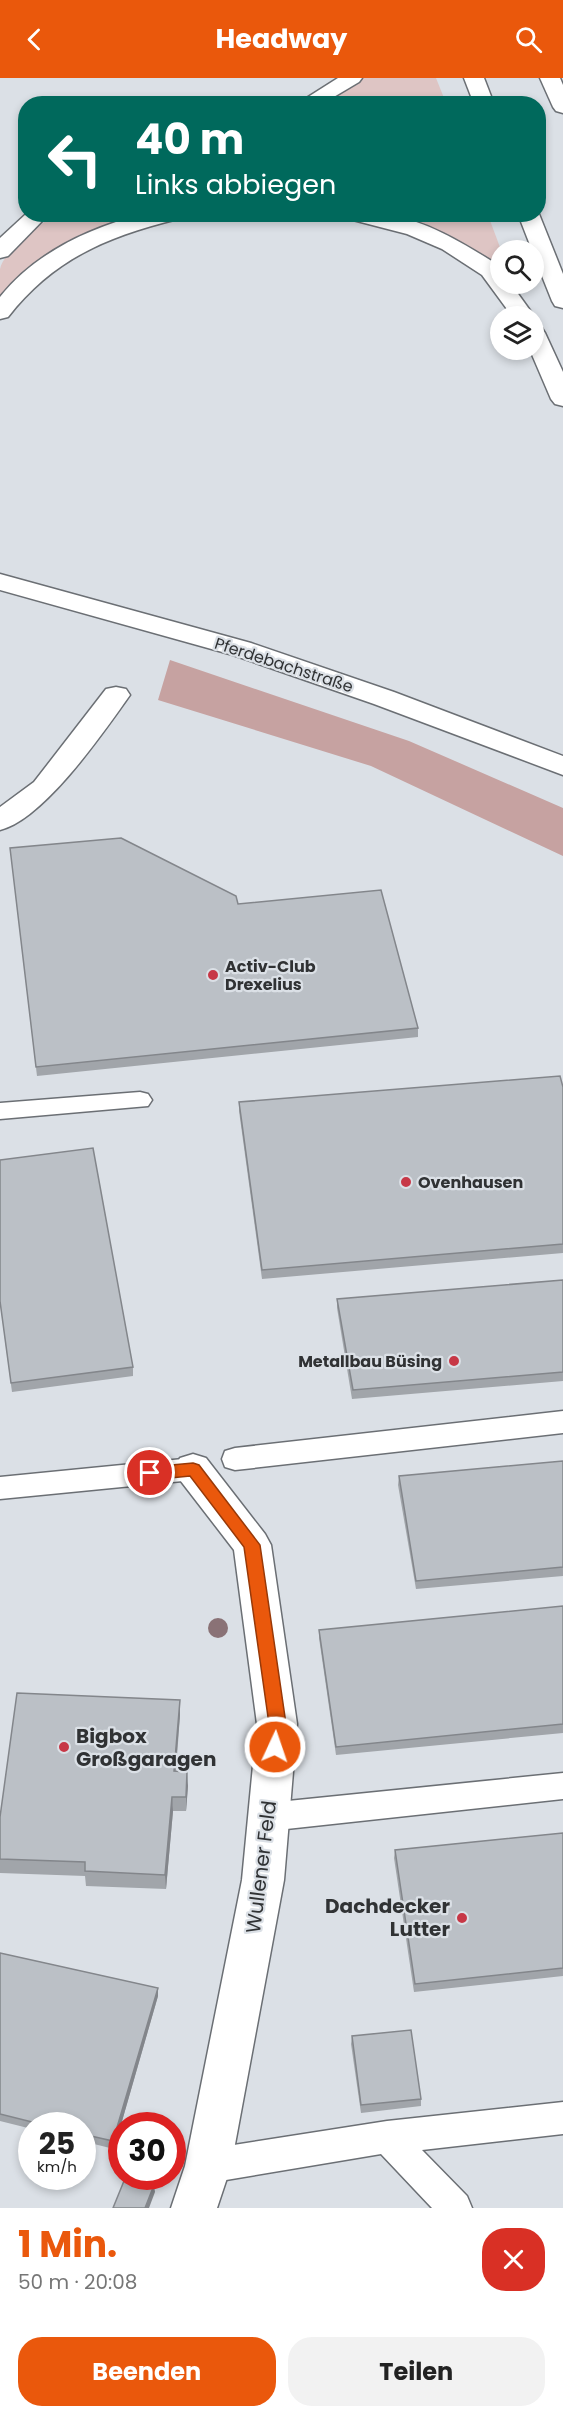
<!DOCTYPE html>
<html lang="de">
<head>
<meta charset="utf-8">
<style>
	:root { --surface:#fff; --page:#f2f2f2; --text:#222; --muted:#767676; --accent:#ea580c }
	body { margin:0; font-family:Poppins,sans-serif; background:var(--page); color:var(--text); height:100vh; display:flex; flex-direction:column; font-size:22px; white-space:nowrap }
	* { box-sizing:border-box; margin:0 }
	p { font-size:20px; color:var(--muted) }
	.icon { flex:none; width:33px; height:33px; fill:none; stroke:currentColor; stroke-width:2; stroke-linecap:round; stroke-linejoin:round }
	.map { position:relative; height:2130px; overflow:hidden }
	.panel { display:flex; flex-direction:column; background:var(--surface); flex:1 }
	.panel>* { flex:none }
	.guide { position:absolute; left:18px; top:18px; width:528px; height:126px; border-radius:24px; box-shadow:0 3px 9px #0003; background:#00695c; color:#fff; overflow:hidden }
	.controls { position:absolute; left:490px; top:162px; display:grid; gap:12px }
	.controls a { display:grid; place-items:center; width:54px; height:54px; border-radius:50%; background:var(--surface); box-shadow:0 3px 9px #0003; font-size:30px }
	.speed { position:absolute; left:18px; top:2034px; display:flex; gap:12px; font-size:30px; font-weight:700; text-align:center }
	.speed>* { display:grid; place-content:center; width:78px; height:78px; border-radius:50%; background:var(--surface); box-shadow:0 3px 9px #0003; line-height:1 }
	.speed small { font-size:15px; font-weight:400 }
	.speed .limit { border:9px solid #d22; background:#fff; color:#111 }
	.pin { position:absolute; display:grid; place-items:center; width:51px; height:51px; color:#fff; margin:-26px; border:3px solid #fff; border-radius:50%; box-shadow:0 2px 6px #0007 }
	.me { position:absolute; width:66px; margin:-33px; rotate:3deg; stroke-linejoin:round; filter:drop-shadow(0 0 4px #0008) }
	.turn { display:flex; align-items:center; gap:21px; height:126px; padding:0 18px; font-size:27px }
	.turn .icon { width:78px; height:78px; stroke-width:2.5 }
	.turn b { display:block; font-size:42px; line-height:51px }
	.round { display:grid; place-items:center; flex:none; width:63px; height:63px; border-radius:24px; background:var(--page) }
	.overview { display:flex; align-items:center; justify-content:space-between; height:102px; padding:0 18px }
	h1 { font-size:36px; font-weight:700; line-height:45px; color:var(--accent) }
	.button { display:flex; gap:12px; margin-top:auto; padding:12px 18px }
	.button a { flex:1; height:69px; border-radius:24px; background:var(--accent); color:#fff; font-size:24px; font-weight:700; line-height:69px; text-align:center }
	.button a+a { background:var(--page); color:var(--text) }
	header { display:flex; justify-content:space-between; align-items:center; height:78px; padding:0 18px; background:var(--accent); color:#fff; font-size:27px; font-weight:700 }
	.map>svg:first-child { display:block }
	.green { fill:#dec5c4 }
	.forest { fill:#c6a2a1 }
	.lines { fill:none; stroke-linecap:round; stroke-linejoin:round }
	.service-casing { stroke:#6b6f74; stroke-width:3 }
	.minor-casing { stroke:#6b6f74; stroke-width:3 }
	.secondary-casing { stroke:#6b6f74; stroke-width:3 }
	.motorway-casing { stroke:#6b6f74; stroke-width:3 }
	.service { fill:#fff; fill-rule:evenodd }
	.minor { fill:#fff; fill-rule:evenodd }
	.secondary { fill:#fff; fill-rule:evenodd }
	.motorway { fill:#fff; fill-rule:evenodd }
	.tree { fill:#8a7276 }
	.wall { fill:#a1a5aa }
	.shaded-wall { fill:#83868b }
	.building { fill:#bbc0c6; stroke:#83868b; stroke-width:1.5 }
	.route { fill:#ea580c; stroke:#983908; stroke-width:1.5 }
	.poi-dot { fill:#c73746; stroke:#dbe0e6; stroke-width:2 }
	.labels { text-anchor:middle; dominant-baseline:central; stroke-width:4.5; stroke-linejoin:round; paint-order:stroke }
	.street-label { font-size:16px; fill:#303234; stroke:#dbe0e6 }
	.poi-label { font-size:16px; font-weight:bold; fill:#303234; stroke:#dbe0e6; text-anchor:start }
	.near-poi-label { font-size:20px; font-weight:bold; fill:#303234; stroke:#dbe0e6; text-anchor:start }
	.near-street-label { font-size:20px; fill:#303234; stroke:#dbe0e6 }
</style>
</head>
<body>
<header><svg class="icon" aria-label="back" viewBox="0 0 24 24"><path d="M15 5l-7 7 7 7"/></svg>Headway<svg class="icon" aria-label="search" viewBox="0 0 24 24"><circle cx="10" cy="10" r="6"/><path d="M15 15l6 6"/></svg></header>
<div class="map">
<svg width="563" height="2130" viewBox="0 0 563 2130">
	<rect width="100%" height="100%" fill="#dbe0e6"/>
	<g class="green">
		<path d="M362,0h74l10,25 -127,1z"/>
		<path d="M55,137h91l-93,37 -27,17 -26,29c0,-9 0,-20 0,-29 3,-17 40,-45 55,-54z"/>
		<path d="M385,137h103l13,35v18z"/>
	</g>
	<path class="forest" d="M170,582l239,81 154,67v48l-192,-90 -213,-66z"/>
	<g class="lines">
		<g class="service-casing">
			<g id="service">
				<path d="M140,1014l8,2 4,6 -4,6 -148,13v-16z"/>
				<path d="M563,1333v22l-328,37 -10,-3 -3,-8 3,-8 10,-3z"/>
				<path d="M193,1380l10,3 3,8 -3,8 -10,3 -193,19v-22z"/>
				<path d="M563,1695v26l-295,32 -11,-4 -4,-10 4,-10 11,-4z"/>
				<path d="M563,2024v32l-141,16 45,46 5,12h-40l-51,-54 -173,29 -12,-5 -5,-12 5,-12 12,-5 179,-28z"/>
			</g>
		</g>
		<g class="minor-casing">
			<g id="minor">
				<path d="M116,609l10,2 4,6c-27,38 -86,124 -130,135v-23l34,-25 72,-93z"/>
				<path d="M193,1376l13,4 59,76 6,11 26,179 -13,156 -53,286 -14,42h-46l14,-42 57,-286 15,-156 -23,-174 -54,-70 -6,-11 6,-11z"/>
			</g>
		</g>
		<g class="secondary-casing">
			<path id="secondary" d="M0,496l251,69 143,49 169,64v19l-189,-71 -141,-49 -233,-65z"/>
		</g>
		<g class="motorway-casing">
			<g id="motorway">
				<path d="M338,0h24l-3,4 -37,22h-25z"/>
				<path d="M464,0h20l10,26h-20z"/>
				<path d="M540,0h20l3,7v28l-7,-2 -3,-4z"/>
				<path d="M26,136h23l-41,42 -8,2v-20z"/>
				<path d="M143,136h37l-2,5c-70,17 -125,40 -170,98l-8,2v-22c35,-44 89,-69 143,-83z"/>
				<path d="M347,136c12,0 25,-1 37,0 42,6 79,29 114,51l3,5v14h10l23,32h-22l-30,-41 -40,-26 -35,-15 -58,-15z"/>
				<path d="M518,136h21l24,60v34l-8,-2 -3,-5 -18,-45v-6h-2z"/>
				<path d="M534,248l8,2 3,5 18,39v34l-8,-2 -4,-5 -21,-49h4z"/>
			</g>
		</g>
		<use href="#service" class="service"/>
		<use href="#minor" class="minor"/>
		<use href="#secondary" class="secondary"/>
		<use href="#motorway" class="motorway"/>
	</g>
	<circle class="tree" cx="218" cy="1550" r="10"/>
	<g class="wall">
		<path d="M10,770l408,180v9l-381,39z"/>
		<path d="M563,1009v166l-301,26 -23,-168v-9z"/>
		<path d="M563,1202v101l-211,18 -15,-91v-9z"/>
		<path d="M0,1224l133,65v9l-121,16z"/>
		<path d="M563,1383v115l-147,13 -18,-104 1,-9z"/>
		<path d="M563,1528v127l-227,22 -17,-117v-8z"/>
		<path d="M180,1622v15l-4,56 12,15 -2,25h-13l-7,78 -80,-3 -1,-10 -85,-3v-56z"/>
		<path d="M563,1755v143l-149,16 -20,-134 1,-8z"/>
		<path d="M0,1875l158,35v8l-44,153 -32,-8v-15h-50v3l-32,-8z"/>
		<path d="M352,1958l69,63v7l-60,7 -10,-69z"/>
	</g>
	<g class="shaded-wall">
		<path d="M180,1622v15l-6,71v-15z"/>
		<path d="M187,1694l1,14 -2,25v-14z"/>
		<path d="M172,1719l1,14 -7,78 -1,-14z"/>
		<path d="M158,1910v8l-44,153 -1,-8z"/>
		<path d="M154,2107l1,7 -6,16h-4z"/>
	</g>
	<g class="building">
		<path d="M121,760l115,58 2,8 143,-14 37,138 -382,39 -26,-219z"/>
		<path d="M560,998l3,11v157l-301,26 -23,-168z"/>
		<path d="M93,1070l40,219 -122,16 -11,-82v-141z"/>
		<path d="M563,1202v92l-210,18 -16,-91z"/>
		<path d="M563,1383v106l-147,14 -17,-105z"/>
		<path d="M563,1528v118l-227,23 -17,-117z"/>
		<path d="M17,1615l163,7 -6,71 13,1 -1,25h-14l-7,78 -80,-4v-9l-85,-3v-42z"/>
		<path d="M563,1755v135l-148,16 -20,-134z"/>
		<path d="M0,1875l158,35 -45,153 -31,-7v-8h-34l-48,-12z"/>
		<path d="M411,1952l10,69 -60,6 -9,-69z"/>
		<path d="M126,2098h7l21,9 -9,23h-32z"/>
	</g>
	<path class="route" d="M193,1385l6,2 61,80 26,179 -5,28 -6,3 -6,-3 -2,-5 2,-23 -25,-177 -54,-71 -40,4 -5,-2 -2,-5 2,-4 5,-2z"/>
	<g class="poi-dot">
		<circle cx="213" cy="897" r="6"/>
		<circle cx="406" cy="1104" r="6"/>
		<circle cx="454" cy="1283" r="6"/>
		<circle cx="64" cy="1669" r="6"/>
		<circle cx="462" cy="1840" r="6"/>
	</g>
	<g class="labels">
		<g class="street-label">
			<text transform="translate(284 587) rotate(18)">Pferdebachstraße</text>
		</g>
		<g class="poi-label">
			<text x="225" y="888">Activ-Club<tspan x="225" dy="18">Drexelius</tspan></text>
			<text x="418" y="1104">Ovenhausen</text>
			<text x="442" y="1283" text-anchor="end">Metallbau Büsing</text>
		</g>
		<g class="near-poi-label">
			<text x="76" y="1658">Bigbox<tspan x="76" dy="23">Großgaragen</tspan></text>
			<text x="450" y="1828" text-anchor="end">Dachdecker<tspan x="450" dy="23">Lutter</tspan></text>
		</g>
		<g class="near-street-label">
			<text transform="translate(261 1789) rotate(-83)">Wullener Feld</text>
		</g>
	</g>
</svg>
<div class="controls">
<a><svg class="icon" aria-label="search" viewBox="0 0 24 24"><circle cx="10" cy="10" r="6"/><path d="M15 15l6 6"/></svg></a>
<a><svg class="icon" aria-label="layers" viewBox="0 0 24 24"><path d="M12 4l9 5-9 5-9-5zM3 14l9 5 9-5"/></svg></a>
</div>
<div class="speed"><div>25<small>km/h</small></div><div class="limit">30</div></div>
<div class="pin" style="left:150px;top:1395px;background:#d93025"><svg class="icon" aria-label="arrive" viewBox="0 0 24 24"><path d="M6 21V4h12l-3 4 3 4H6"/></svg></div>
<svg class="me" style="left:275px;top:1669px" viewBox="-20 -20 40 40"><circle r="17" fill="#ea580c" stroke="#fff" stroke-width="3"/><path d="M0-11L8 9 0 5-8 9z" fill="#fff"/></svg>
<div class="guide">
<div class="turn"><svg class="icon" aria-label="left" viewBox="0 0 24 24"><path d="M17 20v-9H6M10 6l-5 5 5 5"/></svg><div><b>40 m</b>Links abbiegen</div></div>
</div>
</div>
<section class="panel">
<div class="overview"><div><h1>1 Min.</h1><p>50 m · 20:08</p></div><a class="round" style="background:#d93025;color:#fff"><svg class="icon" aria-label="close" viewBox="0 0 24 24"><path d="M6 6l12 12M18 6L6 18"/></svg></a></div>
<div class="button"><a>Beenden</a><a>Teilen</a></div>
</section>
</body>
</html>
